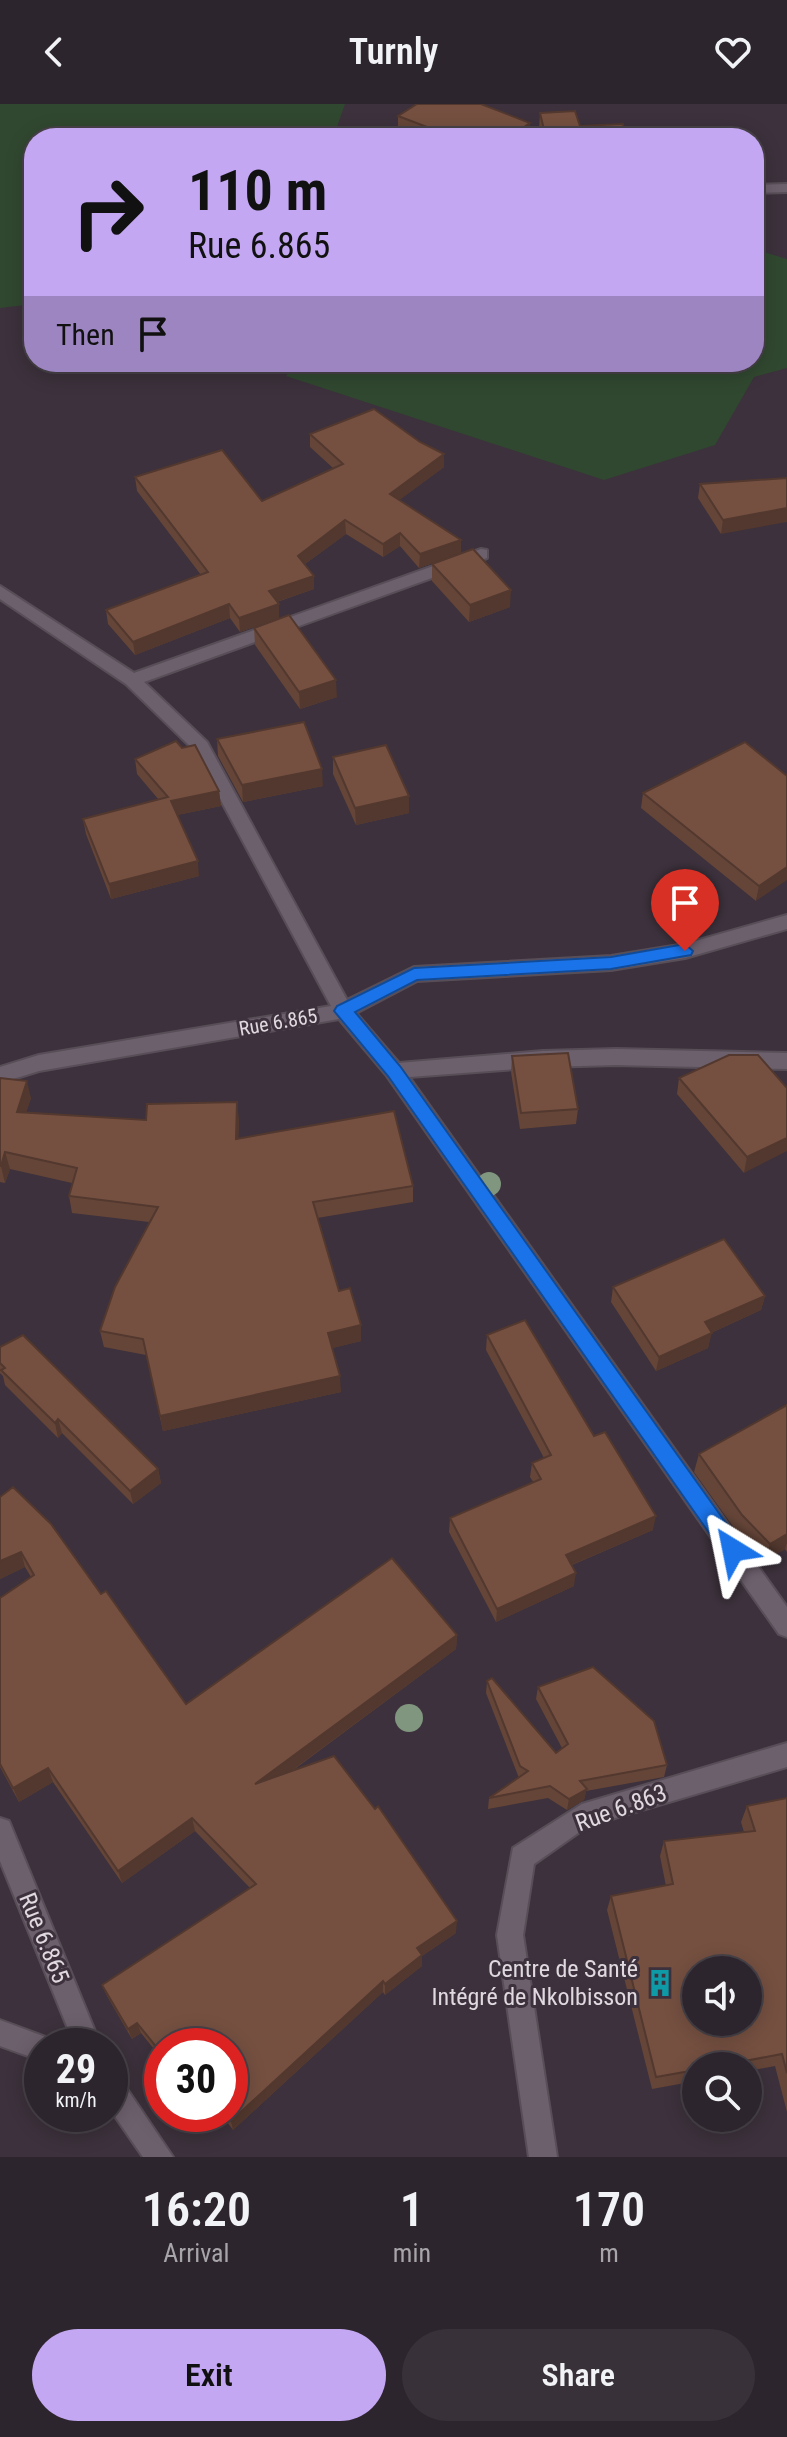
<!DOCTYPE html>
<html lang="en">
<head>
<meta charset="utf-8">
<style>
	:root { --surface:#2d252d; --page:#393139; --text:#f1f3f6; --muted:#a7a5aa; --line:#484249; --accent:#c4a7f2 }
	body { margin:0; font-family:"Roboto Condensed",sans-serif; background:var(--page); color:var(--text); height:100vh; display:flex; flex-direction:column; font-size:30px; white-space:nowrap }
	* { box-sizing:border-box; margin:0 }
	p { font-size:26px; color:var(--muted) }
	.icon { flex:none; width:44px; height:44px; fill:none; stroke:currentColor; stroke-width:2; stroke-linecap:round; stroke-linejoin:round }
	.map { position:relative; height:2053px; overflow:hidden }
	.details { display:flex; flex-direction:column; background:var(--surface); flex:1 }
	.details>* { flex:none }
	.hud { position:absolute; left:24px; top:24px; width:740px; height:244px; border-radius:32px; box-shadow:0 4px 20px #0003,0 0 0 2px var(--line); background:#c4a7f2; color:#111; overflow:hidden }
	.controls { position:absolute; left:682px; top:1852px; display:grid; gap:16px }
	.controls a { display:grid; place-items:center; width:80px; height:80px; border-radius:50%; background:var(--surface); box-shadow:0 4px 20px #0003,0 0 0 2px var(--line); font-size:40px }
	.speed { position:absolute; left:24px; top:1924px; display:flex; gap:16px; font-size:40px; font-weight:700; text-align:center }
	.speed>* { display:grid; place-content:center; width:104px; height:104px; border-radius:50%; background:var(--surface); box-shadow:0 4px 20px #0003,0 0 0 2px var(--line); line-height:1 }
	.speed small { font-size:20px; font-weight:400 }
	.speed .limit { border:12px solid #d22; background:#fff; color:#111 }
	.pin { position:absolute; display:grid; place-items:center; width:68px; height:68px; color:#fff; margin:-82px -34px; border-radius:50% 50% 50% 0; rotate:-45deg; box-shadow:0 0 8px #0007 }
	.pin .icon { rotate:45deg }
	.me { position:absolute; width:88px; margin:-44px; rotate:325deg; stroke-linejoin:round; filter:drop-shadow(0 0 6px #0008) }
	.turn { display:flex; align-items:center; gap:28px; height:168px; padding:0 32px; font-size:36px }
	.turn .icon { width:104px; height:104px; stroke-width:2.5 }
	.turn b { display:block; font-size:56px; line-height:68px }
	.then { display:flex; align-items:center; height:76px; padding:0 32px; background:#0003; gap:16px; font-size:30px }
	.eta { display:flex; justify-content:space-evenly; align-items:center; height:136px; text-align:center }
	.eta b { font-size:48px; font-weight:600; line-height:56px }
	.button { display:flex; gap:16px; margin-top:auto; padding:16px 32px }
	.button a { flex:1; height:92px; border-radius:48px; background:var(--accent); color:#111; font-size:32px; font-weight:600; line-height:92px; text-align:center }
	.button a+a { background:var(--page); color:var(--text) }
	header { display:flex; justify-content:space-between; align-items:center; height:104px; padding:0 32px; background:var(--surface); font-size:36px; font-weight:600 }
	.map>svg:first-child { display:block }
	.green { fill:#314830 }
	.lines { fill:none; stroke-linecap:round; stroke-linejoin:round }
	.minor-casing { stroke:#584e58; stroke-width:4 }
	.minor { fill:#6d606d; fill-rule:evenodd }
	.tree { fill:#80967f }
	.wall { fill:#654538 }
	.shaded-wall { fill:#52382e }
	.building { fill:#755041; stroke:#52382e; stroke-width:2; fill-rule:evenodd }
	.route { fill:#1a73e8; stroke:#114b97; stroke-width:2 }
	.labels { text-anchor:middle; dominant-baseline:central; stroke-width:6; stroke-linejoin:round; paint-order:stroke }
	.street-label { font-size:20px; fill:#e0d9e0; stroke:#3c313c }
	.near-street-label { font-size:24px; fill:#e0d9e0; stroke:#3c313c }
	.near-poi-label { font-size:24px; fill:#e0d9e0; stroke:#3c313c; text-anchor:end }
</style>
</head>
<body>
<header><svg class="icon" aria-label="back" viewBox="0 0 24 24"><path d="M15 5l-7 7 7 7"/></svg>Turnly<svg class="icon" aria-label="heart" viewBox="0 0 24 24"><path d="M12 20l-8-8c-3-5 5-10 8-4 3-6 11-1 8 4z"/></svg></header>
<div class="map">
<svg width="787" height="2053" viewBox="0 0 787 2053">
	<rect width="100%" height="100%" fill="#3c313c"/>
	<g class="green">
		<path d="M0,0h345l-12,34h-299v166l-34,4z"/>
		<path d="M754,145l33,10v109l-33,9 -39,68 -111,35 -318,-104 10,-14h458z"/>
	</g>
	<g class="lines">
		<g class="minor-casing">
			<g id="minor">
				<path d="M787,80v8l-33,1v-8z"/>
				<path d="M481,445l6,1v8l-343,124 63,60 140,258 67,-33 197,-11 74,-12 102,-29v14l-102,29 -74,12 -194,11 -61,32 43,50 144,-12 73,-2 171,4v16l-171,-4 -73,2 -134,10 378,530v30l-8,-3 -392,-558 -48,-57 -300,52 -39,12v-16l39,-12 292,-49 -137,-256 -68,-66 -126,-85v-13l134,87z"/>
				<path d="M787,1639v24l-199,59 -54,38 -11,71 34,222h-28l-32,-222 16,-87 69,-44z"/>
				<path d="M0,1714l9,3 92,225h-26l-75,-185z"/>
				<path d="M0,1916l51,19 3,7h-12v15l-42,-15z"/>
				<path d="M110,1969l9,4 54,80h-30l-33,-48z"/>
			</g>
		</g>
		<use href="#minor" class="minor"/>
	</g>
	<g class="tree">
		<circle cx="489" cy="1080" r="12"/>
		<circle cx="409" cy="1614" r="14"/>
	</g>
	<g class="wall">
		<path d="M540,9l40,13 46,12h-85l-2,-9z"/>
		<path d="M398,12l132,7 -1,15h-116l-15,-6z"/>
		<path d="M310,330l134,33 -45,33 62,40v13l-42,15 -19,-22 -17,11 -37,-23 -41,30 9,12v13l-37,13 2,16 -39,14 -10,-14 -95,37 -27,-31 -2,-14 95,-35 -64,-84 -2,-14 127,24 71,-33 -23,-21z"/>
		<path d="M787,374l-66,56 -23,-36 2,-14z"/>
		<path d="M432,460l78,43 -41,15 -37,-41z"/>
		<path d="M254,524l83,69 -37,12 -45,-64z"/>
		<path d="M217,635l106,47 -80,16 -25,-46z"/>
		<path d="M333,653l76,39v17l-53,12 -23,-51z"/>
		<path d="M135,655l84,32 2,15 -44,9 22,61 -88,23 -25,-65 -3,-15 76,-19 -22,-26z"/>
		<path d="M787,672l-31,125 -115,-93 2,-15z"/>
		<path d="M512,952l66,53 -2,15 -56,5 -9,-57z"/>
		<path d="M0,974l31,20 -5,14 120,8 93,-1 -1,20 175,47v16l-96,16 22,73 22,50 -29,7 9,44 -178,39 -17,-76 -42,-8 -4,-16 49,-109 -77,-9 -3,-17 3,-13 -62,-14 -5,14 -5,-1z"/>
		<path d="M679,974l108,10 -43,85 -67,-79z"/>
		<path d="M613,1183l152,9 -4,14 -50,23 -3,15 -52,23 -45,-69z"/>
		<path d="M487,1231l107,101 59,94 -81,35 2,21 -78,36 -47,-90 1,-14 84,-35 -4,-6 2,-14 12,-5 -58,-108z"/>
		<path d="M0,1243l158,122 3,14 -28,21 -71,-71 -4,5 -53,-53 -2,-9 -3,-3z"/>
		<path d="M787,1301v147l-2,-3 -21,12 -27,-29 -43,-60 5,-18z"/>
		<path d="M0,1393l101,97 85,110 271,-69 -1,14 -164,122 164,162 -34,23v10l-37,29 -2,-3 -150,138 -12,-16h9l-68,-68v13l-21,-26 -9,6 -25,-43 -5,-11 148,-97 -55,-57 -73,52 -69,-101 -34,20 -19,-35v-169l31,-21 -6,-10 -25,12z"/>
		<path d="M487,1577l69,72 6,-5 -26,-49 2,-12 129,78 -3,12 -78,14 -2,9 -17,10 -19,-12 -60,11 1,-11 30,-20 -33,-85z"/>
		<path d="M787,1694v314l-12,-46 -27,5v-5h-52v15l-44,8 -45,-179 4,-14 55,-10 -6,-30 4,-15 80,-9 -3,-10 6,-16z"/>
	</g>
	<g class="shaded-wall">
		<path d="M530,19l-1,15h-22z"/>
		<path d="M444,350v13l-54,40v-13z"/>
		<path d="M787,404v14l-66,12 2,-14z"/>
		<path d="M345,416l1,14 -48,35v-13z"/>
		<path d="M400,429v13l-17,11v-13z"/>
		<path d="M461,436v13l-42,15 1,-14z"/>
		<path d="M314,472v13l-44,15 -1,-13z"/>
		<path d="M511,486l-1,17 -41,15 1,-17z"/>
		<path d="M229,500l1,14 -95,37 -2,-13z"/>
		<path d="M279,500v14l-39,14 -1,-14z"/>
		<path d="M336,576l1,17 -37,12 -1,-17z"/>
		<path d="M322,665l1,17 -80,16 -1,-17z"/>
		<path d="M219,687l2,15 -48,10 -2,-15z"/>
		<path d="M409,692v17l-53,12 -1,-17z"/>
		<path d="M198,757l1,15 -88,23 -2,-15z"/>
		<path d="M787,763v13l-31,21 3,-15z"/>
		<path d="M27,977l4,17 -10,31 -4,-17z"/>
		<path d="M237,998l2,17 -1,37 -2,-17z"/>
		<path d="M787,1034v13l-43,22 3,-16z"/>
		<path d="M5,1048l5,17 -5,14 -4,-17z"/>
		<path d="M765,1192l-4,14 -59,27 3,-15z"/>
		<path d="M361,1221v16l-32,8 -1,-16z"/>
		<path d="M712,1229l-4,15 -52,23 3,-14z"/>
		<path d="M340,1272l1,16 -178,39 -3,-15z"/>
		<path d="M58,1315l4,14 -4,5 -3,-15z"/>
		<path d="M158,1365l3,14 -28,21 -3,-13z"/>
		<path d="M656,1412l-3,14 -89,38 2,-13z"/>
		<path d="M787,1430v9l-2,6 -21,12 6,-17z"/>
		<path d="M21,1448l4,15 -25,12v-18z"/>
		<path d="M576,1469l-2,13 -78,36 1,-13z"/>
		<path d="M457,1531l-1,14 -200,148 -1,-13z"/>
		<path d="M48,1664l5,14 -34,20 -6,-14z"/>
		<path d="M587,1685l-3,11 -17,10 2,-11z"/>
		<path d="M192,1714l3,13 -73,52 -4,-12z"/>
		<path d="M457,1817l-1,12 -34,23v10l-37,29v-11l32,-36z"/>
		<path d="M383,1877v11l-150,138 -2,-9z"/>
		<path d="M137,1919l4,10 -9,6 -4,-10z"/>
	</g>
	<g class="building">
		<path d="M417,0h64l49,19 -23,15h-51l-58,-22z"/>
		<path d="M575,7l5,15 43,-2 3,14h-80l-6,-25z"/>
		<path d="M374,305l46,33 24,12 -54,40 71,46 -41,14 -20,-21 -17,11 -38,-24 -47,36 16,20 -45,15 10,13 -40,14 -10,-14 -96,38 -27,-32 102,-38 -73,-95 87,-27 40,51 81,-37 -33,-30z"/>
		<path d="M787,374v30l-64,12 -23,-36z"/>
		<path d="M473,445l38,41 -41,15 -38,-41z"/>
		<path d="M289,511l47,65 -37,12 -45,-64z"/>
		<path d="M304,618l18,47 -80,16 -25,-46z"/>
		<path d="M176,637l6,7 13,-3 24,46 -48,10 27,60 -89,23 -26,-65 85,-22 -33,-38z"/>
		<path d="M745,638l42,34v91l-28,19 -116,-93z"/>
		<path d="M386,641l23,51 -54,12 -22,-51z"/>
		<path d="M568,949l10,56 -57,4 -9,-57z"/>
		<path d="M729,951h29l29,33v50l-40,19 -68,-79z"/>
		<path d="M0,974l27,3 -10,31 129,8 1,-16 90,-2 -1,37 158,-28 19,75 -100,16 26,89 11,-3 11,37 -33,8 12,43 -180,40 -17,-77 -43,-8 15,-44 43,-80 -89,-11 8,-28 -72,-16 -4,14h-1z"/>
		<path d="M724,1135l41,57 -60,26 7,11 -53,24 -46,-70z"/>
		<path d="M525,1216l69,116 11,-4 51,84 -90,39 10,18 -79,36 -47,-91 91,-39 -9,-16 19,-8 -64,-120z"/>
		<path d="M23,1231l135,134 -28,22 -72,-72 -3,4 -54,-53 4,-2 -5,-5v-16z"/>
		<path d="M787,1301v129l-17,10 -28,-29 -43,-61z"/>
		<path d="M13,1383l38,37 50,70 5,-3 80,113 206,-146 65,77 -202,149 79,-28 41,53 3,-3 79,115 -40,27 5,7 -37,29 -2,-3 -152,140 -5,-7h4v-68h-68v8l-25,-31 -9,6 -26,-44 154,-101 -64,-66 -74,53 -70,-103 -35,20 -13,-24v-166l34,-23 -13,-23 -21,9v-64z"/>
		<path d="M593,1563l61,54 13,44 -87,16 7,8 -18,10 -19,-13 -61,12 39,-27 -8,-5 -33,-85 5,-3 64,75 12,-9 -30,-57z"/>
		<path d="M787,1694v275l-5,-19 -64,12h-22v4l-40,7 -45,-181 62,-12 -9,-43 91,-10 -8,-25zM696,1866h52v52h-52z"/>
	</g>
	<path class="route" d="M685,840l8,7 -2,4 -80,14 -194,11 -62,32 45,54 341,478 3,6 -3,7 -8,3 -7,-3 -338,-481 -54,-65 3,-5 77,-38 197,-11z"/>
	<defs>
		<g id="building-bare" transform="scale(2.16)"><path d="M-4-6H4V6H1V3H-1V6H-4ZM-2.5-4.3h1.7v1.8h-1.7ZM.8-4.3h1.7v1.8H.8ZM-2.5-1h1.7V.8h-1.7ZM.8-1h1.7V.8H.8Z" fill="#0f9aa8" stroke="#3c313c" stroke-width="2.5" paint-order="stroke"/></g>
	</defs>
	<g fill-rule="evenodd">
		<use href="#building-bare" x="660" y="1879"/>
	</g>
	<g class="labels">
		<g class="street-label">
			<text transform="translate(278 918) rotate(-10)">Rue 6.865</text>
		</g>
		<g class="near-street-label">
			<text transform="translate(621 1704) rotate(-20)">Rue 6.863</text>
			<text transform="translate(44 1834) rotate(68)">Rue 6.865</text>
		</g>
		<g class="near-poi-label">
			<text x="638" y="1865">Centre de Santé<tspan x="638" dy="28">Intégré de Nkolbisson</tspan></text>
		</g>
	</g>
</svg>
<div class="controls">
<a><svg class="icon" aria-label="sound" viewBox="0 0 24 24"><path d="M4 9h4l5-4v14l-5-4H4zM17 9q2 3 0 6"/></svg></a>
<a><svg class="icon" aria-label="search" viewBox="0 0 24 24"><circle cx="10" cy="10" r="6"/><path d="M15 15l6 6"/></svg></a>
</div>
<div class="speed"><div>29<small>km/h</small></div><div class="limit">30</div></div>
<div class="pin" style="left:685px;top:847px;background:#d93025"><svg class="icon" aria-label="arrive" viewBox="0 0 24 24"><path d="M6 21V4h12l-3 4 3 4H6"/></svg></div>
<svg class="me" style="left:733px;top:1446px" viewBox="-20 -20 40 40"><path d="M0-17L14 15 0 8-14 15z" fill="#1a73e8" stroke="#fff" stroke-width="4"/></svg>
<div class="hud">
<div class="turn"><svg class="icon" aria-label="right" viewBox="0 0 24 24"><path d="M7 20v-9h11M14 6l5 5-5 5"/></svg><div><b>110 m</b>Rue 6.865</div></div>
<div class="then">Then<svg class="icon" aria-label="arrive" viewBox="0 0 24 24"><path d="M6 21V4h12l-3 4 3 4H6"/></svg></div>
</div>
</div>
<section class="details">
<div class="eta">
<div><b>16:20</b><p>Arrival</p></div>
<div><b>1</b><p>min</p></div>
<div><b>170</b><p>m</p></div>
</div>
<div class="button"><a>Exit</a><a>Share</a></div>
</section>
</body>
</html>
